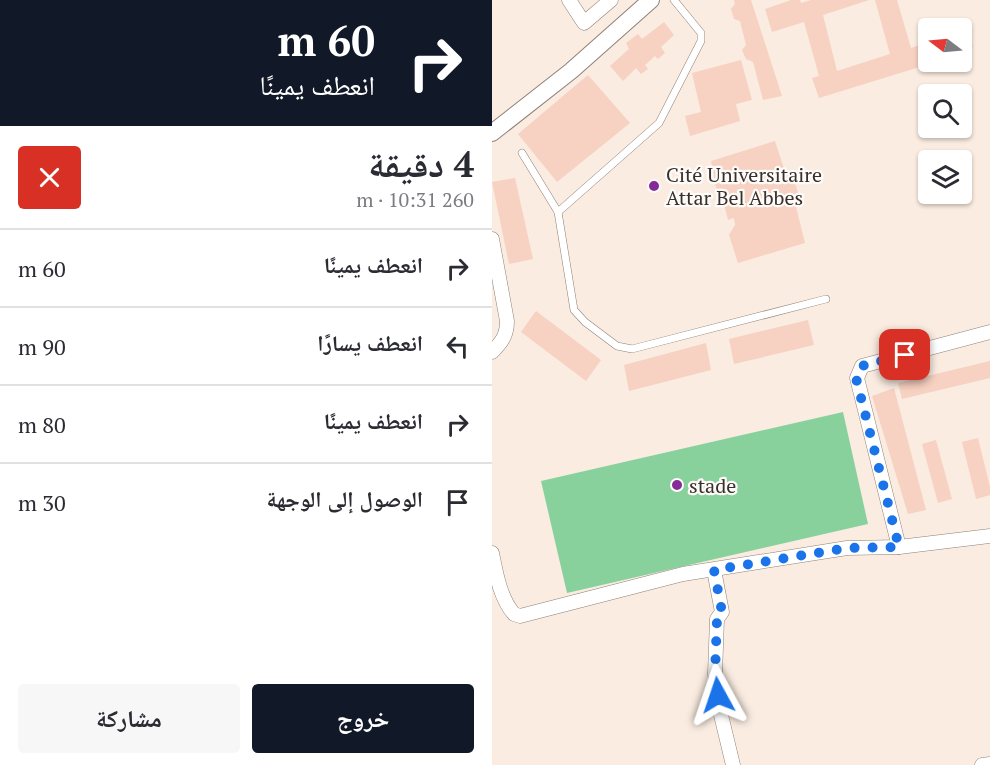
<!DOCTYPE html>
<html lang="ar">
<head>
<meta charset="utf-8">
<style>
	:root { --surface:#fff; --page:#f7f7f7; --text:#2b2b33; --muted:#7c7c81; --line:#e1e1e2; --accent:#111827 }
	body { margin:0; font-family:"PT Serif","Noto Naskh Arabic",serif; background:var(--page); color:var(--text); direction:rtl; height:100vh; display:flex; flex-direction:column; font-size:22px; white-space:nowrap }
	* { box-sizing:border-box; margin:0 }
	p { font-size:20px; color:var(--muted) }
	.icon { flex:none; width:33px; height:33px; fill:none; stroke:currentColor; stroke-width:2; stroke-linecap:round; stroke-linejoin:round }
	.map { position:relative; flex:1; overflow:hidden; direction:ltr }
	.side { display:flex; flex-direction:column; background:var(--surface); width:492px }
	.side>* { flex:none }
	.banner { background:#111827; color:#fff; overflow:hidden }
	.needle { width:39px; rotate:286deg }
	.buttons { position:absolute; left:426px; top:18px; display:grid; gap:12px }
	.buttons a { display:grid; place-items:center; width:54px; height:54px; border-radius:6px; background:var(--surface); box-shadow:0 2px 4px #0004; font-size:30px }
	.pin { position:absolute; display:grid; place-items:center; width:51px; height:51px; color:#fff; margin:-26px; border-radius:12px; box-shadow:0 3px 9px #0006 }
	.me { position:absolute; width:66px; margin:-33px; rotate:355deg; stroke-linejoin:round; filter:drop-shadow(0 0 4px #0008) }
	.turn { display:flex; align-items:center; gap:21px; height:126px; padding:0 18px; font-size:27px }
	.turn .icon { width:78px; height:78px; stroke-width:2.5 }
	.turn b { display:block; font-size:42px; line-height:51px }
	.round { display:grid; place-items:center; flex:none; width:63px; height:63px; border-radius:6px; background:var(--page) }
	.head { display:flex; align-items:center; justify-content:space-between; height:102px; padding:0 18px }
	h1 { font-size:36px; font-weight:700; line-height:45px }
	.button { display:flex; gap:12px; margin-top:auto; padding:12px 18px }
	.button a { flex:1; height:69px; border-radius:6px; background:var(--accent); color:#fff; font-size:24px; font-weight:700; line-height:69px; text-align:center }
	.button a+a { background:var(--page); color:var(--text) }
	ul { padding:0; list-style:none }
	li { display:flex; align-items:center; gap:18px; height:78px; padding:0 18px; border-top:2px solid var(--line) }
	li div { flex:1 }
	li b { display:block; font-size:22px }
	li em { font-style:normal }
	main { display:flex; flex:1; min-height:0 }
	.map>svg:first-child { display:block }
	.green { fill:#88d19d }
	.building { fill:#f7d1c1 }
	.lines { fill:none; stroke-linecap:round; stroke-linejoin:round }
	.service-casing { stroke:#8e8177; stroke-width:8 }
	.minor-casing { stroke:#8e8177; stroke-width:15 }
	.tertiary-casing { stroke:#8e8177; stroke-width:18 }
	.service { stroke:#fff; stroke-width:7 }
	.minor { stroke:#fff; stroke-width:14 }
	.tertiary { stroke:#fff; stroke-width:16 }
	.route { stroke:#1a73e8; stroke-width:10; stroke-dasharray:0 18 }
	.poi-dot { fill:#852b97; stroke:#fefbf9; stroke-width:2 }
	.labels { text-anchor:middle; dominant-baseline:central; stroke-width:4.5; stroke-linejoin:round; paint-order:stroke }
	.poi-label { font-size:20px; fill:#37312d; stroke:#fefbf9; text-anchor:start }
</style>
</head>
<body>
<main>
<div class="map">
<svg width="498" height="765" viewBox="0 0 498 765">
	<rect width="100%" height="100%" fill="#faece1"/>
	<path class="green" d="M351,412l25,112 -301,69 -26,-112z"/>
	<g class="building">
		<path d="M242,0h17l31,96 -19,4 -10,-38 -7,-3 -4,-9 4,-5 -6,-24 -6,-2 -3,-10 4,-5z"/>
		<path d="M299,0h9l1,3 10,-3h58l-46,15 14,56 53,-17 -15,-54h22l14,48 14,-5 -1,-8 4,-1v28h8l-117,36 -7,-20 7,-2 -15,-54 -32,10 -7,-23z"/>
		<path d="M172,22l10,13 -13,12 4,6 -7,6 -3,-3 -10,9 3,4 -7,5 -5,-6 -13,13 -13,-15 19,-17 -3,-6 12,-9 4,5z"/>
		<path d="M473,23l8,24 -11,3v-22h-14z"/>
		<path d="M249,60l11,40 -16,4 4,17 -50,15 -5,-20 16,-4 -9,-39z"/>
		<path d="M96,75l42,48 -73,59 -39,-48z"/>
		<path d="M283,141l11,34 6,-2 10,33 -6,1 9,36 -67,20 -9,-28 6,-10 -1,-7 -6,2 -4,-16 4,-1 -2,-10 -10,-5 -5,-27z"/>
		<path d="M23,178l18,81 -24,5 -17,-82z"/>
		<path d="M44,311l65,49 -15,21 -65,-49z"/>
		<path d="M316,320l6,25 -80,19 -5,-25z"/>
		<path d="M214,343l5,27 -82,21 -5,-26z"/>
		<path d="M498,361v17l-88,21 -4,-16z"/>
		<path d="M402,388l32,122 -18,4 -36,-118z"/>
		<path d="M486,438l12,49v8l-14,4 -14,-57z"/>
		<path d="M444,440l16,59 -14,4 -16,-59z"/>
	</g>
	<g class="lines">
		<g class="service-casing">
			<g id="service">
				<path d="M182,0l27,33v8l-42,82 -101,89 16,98 11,12 32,24 15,3 194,-50"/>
				<path d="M30,153l36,59"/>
			</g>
		</g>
		<g class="minor-casing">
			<g id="minor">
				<path d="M77,0l15,23 27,-23"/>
				<path d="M0,239l15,82c0,14 -5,21 -15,31"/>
				<path d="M407,547l-42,-169 5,-12 128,-34"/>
				<path d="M0,553c4,20 8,45 22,61l6,2 163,-42 164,-26 52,-1 91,-11"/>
				<path d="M222,570l8,42 -5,7 -2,55 6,41 12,50"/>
				<path d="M490,765l8,-1"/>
			</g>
		</g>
		<g class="tertiary-casing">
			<path id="tertiary" d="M0,133l79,-62 80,-71"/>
		</g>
		<use href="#service" class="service"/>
		<use href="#minor" class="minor"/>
		<use href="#tertiary" class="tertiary"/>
	</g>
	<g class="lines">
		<path class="route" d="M226,695l-3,-21 2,-55 5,-7 -8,-42 133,-22 52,-1 -43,-169 6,-12 43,-11"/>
	</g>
	<g class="poi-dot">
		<circle cx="162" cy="186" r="6"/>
		<circle cx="185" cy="485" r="6"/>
	</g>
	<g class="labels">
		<g class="poi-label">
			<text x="174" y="174">Cité Universitaire<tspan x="174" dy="23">Attar Bel Abbes</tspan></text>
			<text x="197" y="485">stade</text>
		</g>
	</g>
</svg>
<div class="buttons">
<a><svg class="needle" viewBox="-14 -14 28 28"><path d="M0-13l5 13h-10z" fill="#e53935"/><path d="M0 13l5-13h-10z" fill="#7c7c81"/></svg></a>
<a><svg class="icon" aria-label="search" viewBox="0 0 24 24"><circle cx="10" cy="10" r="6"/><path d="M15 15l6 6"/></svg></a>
<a><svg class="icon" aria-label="layers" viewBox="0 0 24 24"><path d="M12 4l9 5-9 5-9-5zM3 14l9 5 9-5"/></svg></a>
</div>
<div class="pin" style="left:413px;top:355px;background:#d93025"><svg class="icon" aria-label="arrive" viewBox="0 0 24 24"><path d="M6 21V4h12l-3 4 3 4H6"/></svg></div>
<svg class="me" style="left:226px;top:695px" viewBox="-20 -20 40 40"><path d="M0-17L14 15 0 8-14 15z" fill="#1a73e8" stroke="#fff" stroke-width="4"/></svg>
</div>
<section class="side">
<div class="banner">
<div class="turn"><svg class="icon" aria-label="right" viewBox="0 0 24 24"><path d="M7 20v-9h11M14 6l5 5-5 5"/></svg><div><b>60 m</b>انعطف يمينًا</div></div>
</div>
<div class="head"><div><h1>4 دقيقة</h1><p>260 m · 10:31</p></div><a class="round" style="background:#d93025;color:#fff"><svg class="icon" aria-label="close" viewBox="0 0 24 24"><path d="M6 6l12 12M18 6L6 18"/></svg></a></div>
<ul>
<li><svg class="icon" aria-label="right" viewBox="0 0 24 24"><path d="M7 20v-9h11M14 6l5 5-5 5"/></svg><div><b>انعطف يمينًا</b></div><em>60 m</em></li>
<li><svg class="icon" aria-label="left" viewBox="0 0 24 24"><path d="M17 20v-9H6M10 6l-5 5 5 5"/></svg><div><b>انعطف يسارًا</b></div><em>90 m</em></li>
<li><svg class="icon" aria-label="right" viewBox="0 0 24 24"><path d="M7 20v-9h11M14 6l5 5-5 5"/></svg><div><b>انعطف يمينًا</b></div><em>80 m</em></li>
<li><svg class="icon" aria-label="arrive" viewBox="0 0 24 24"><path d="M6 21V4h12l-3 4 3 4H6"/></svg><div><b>الوصول إلى الوجهة</b></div><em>30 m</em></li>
</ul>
<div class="button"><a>خروج</a><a>مشاركة</a></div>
</section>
</main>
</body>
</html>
